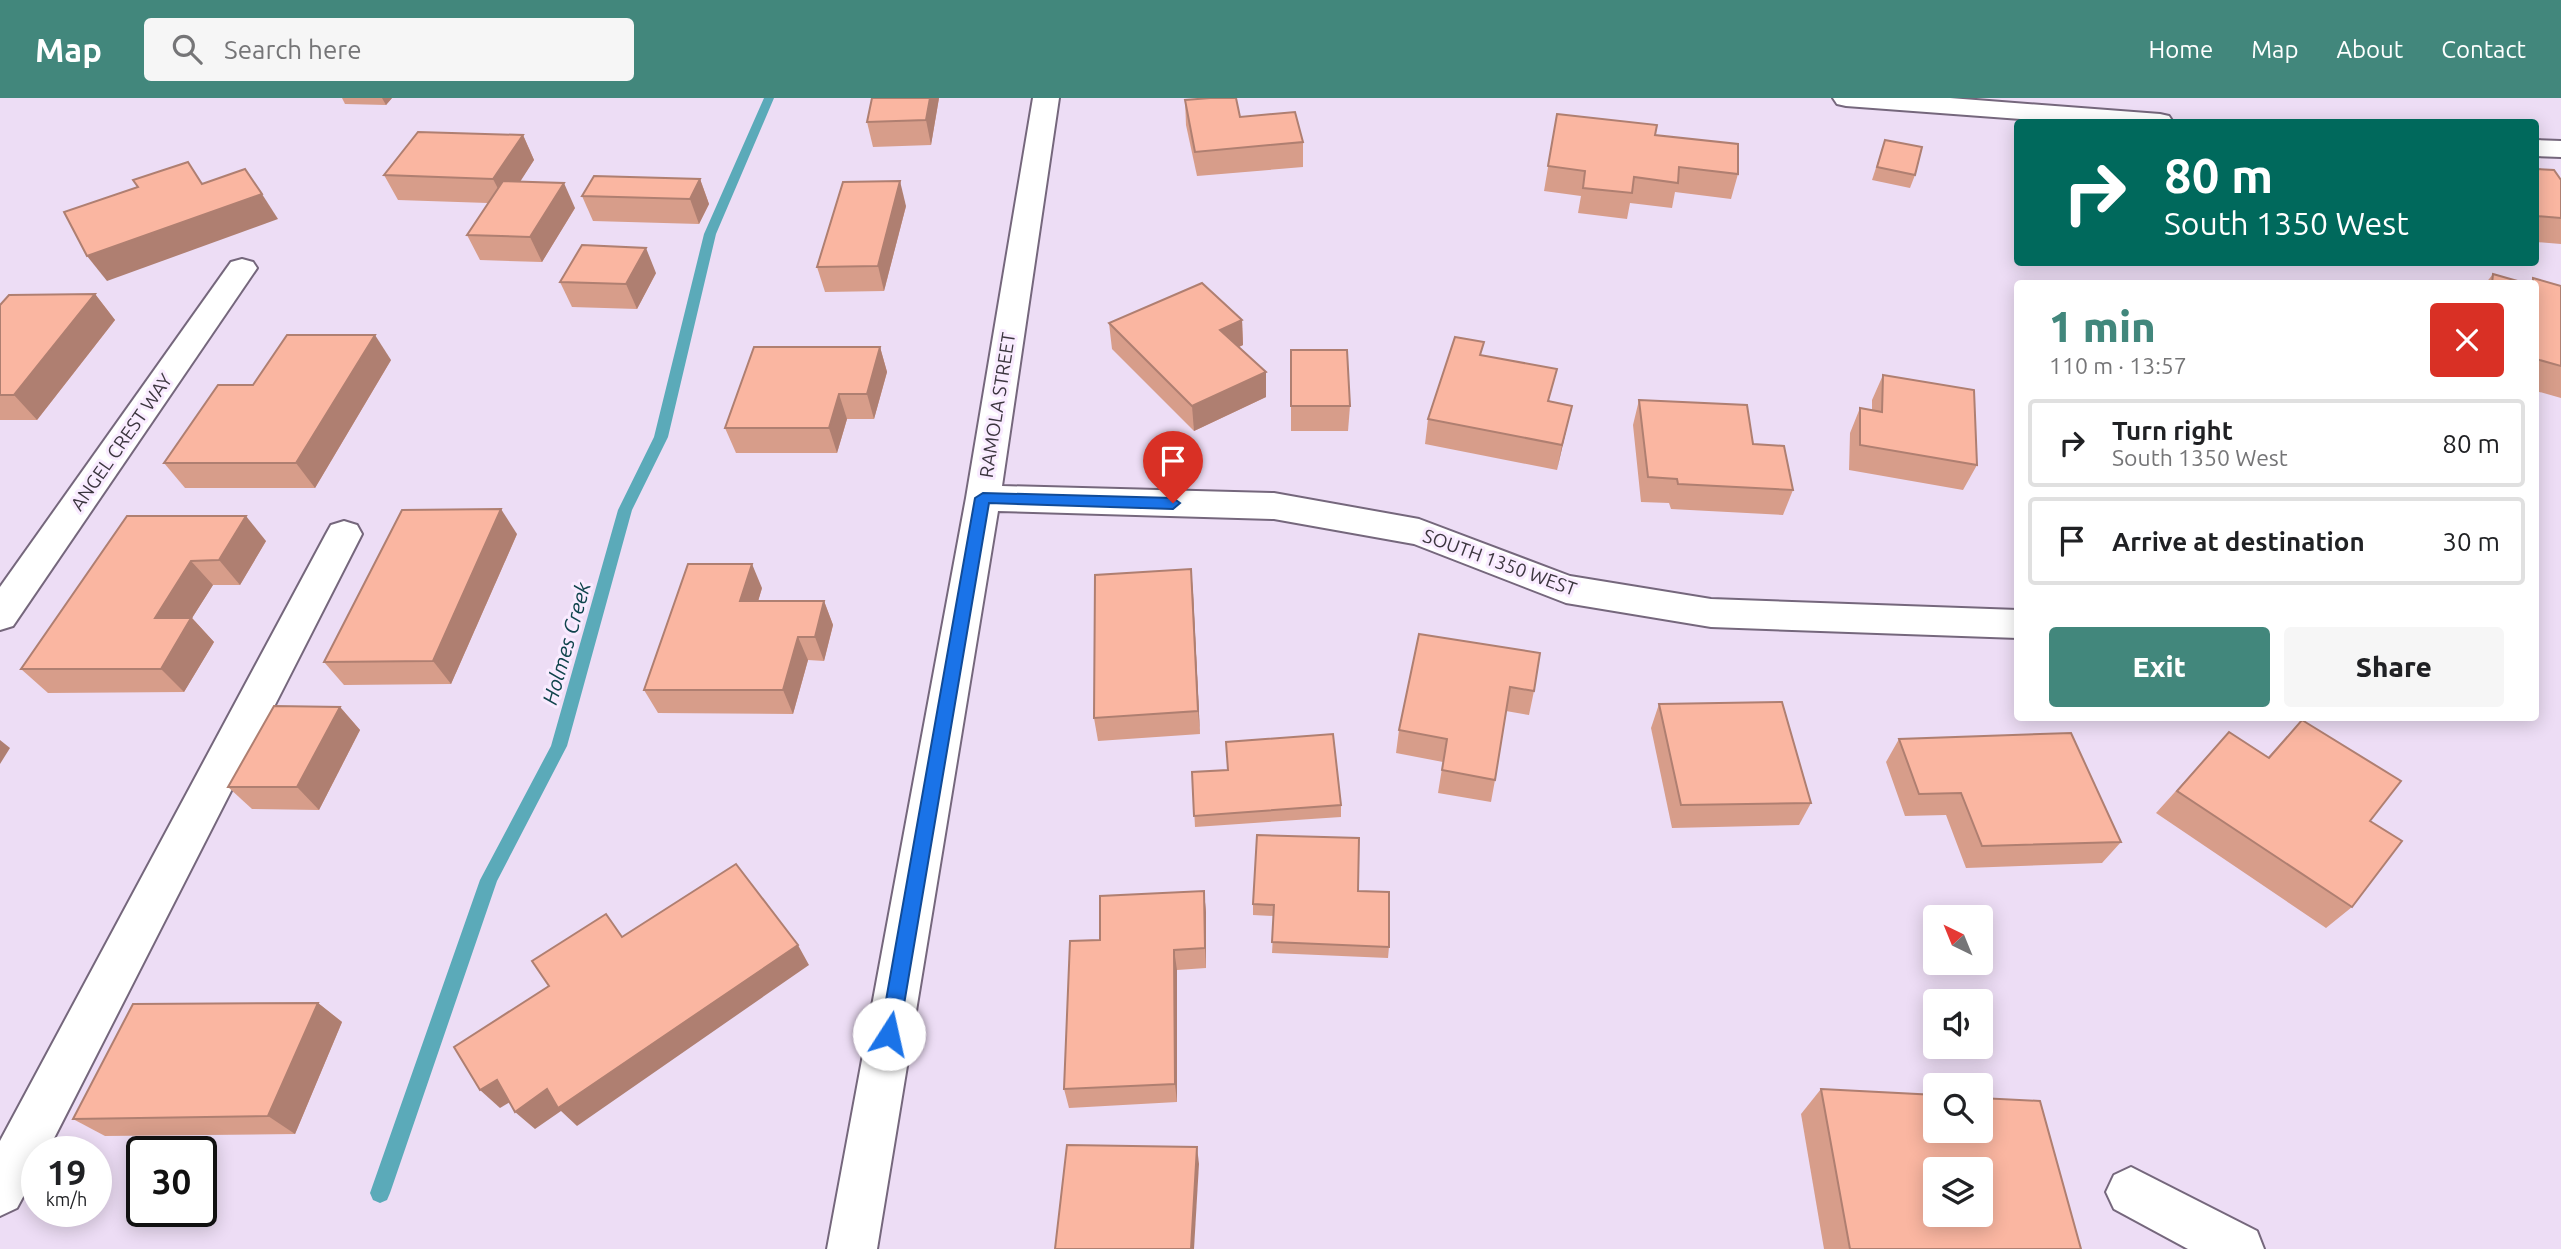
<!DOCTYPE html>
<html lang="en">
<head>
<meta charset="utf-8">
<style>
	:root { --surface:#fff; --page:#f6f6f6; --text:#202124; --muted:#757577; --line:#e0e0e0; --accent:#42877c }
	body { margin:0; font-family:Ubuntu,sans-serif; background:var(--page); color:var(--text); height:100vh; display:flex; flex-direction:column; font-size:26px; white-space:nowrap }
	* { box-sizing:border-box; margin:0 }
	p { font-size:23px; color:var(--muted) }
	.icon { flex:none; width:38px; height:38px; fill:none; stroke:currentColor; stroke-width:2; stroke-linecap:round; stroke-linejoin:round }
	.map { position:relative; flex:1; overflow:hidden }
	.details { position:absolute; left:2014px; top:182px; width:525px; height:441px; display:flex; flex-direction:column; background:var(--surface); border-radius:7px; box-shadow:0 4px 18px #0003 }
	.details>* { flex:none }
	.banner { position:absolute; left:2014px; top:21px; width:525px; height:147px; border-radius:7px; box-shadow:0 4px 18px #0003; background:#00695c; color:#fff; overflow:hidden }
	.needle { width:46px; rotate:317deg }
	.controls { position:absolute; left:1923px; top:807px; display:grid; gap:14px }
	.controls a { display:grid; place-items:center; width:70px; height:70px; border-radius:7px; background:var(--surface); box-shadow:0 4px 18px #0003; font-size:35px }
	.speed { position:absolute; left:21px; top:1038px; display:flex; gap:14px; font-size:35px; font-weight:700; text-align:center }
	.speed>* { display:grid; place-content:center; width:91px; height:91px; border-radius:50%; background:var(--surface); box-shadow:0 4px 18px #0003; line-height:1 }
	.speed small { font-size:18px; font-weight:400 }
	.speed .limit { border:4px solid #111; border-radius:10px; background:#fff; color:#111 }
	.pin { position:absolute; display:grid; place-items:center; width:60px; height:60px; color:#fff; margin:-72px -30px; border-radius:50% 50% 50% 0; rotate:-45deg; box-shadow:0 0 7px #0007 }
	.pin .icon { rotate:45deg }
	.me { position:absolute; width:77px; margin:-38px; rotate:10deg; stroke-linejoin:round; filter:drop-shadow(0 0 5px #0008) }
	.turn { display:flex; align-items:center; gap:24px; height:147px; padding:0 35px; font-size:32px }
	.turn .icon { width:91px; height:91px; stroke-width:2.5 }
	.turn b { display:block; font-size:49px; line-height:60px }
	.round { display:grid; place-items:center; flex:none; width:74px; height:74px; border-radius:7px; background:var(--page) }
	.overview { display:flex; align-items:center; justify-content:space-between; height:119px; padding:0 35px }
	h1 { font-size:42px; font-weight:800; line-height:52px; color:var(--accent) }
	.primary-button { display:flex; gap:14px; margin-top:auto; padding:14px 35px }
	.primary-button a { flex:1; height:80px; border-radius:7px; background:var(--accent); color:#fff; font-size:28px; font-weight:800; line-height:80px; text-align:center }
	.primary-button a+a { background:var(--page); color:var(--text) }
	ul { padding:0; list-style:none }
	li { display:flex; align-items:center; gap:21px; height:88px; margin:0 14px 10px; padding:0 21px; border:4px solid var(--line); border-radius:7px }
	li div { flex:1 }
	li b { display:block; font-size:26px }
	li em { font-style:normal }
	header { display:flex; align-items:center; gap:42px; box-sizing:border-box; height:98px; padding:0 35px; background:var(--accent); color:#fff }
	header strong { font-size:33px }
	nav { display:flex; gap:38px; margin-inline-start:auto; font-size:24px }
	.search { width:490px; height:63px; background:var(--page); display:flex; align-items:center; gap:18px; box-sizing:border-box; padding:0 24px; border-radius:7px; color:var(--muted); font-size:26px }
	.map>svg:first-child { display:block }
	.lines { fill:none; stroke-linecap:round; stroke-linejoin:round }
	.stream { fill:#5baab9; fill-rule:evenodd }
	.minor-casing { stroke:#75677c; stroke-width:4 }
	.minor { fill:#fff; fill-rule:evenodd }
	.wall { fill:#d79d8a }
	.shaded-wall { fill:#af7f71 }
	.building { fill:#fab6a1; stroke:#af7f71; stroke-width:2; fill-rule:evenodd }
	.route { fill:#1a73e8; stroke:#114b97; stroke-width:2 }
	.labels { text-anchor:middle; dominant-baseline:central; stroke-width:6; stroke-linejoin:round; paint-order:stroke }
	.street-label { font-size:19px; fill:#3c363f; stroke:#f9ebff }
	.water-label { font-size:21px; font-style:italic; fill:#0f444c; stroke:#f9ebff }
</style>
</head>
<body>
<header>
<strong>Map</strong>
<div class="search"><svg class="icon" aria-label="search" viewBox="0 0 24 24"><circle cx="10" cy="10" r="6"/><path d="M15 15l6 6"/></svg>Search here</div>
<nav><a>Home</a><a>Map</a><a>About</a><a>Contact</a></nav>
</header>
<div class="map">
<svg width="2561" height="1151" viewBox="0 0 2561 1151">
	<rect width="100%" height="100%" fill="#edddf5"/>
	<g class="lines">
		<path class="stream" d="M764,0h10l-58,136 -48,203 -36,73 -65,236 -70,135 -107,312 -3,7 -7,3 -7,-3 -3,-7 110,-313 71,-134 67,-236 36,-73 50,-203z"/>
		<g class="minor-casing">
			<g id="minor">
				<path d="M1033,0h26l-57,388 272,7 145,26 151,57 141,23 307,11v28l-307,-11 -145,-24 -152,-59 -140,-25 -276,-8 -121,738h-50l139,-751z"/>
				<path d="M1833,0h117l210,16 9,2 4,6h-111l-216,-16 -9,-2z"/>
				<path d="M2536,42l25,1v16l-25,-1z"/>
				<path d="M242,161l11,3 4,6 -244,358 -13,4v-43l231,-325z"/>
				<path d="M344,423l13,4 5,9 -315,618h-10v19l-20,37 -17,8v-75l326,-607 5,-9z"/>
				<path d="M2131,1069l126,64 7,18h-76l-74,-40 -8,-17 8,-17z"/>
			</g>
		</g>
		<use href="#minor" class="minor"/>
	</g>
	<g class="wall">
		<path d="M342,0h50l-6,7 -41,-1z"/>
		<path d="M872,0h67l-8,47 -58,2 -6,-25z"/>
		<path d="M1185,2l55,17 63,25v25l-106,9 -11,-51z"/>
		<path d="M1557,16l98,21 83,39 -7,25 -56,-7 -3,16 -42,-5 -3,16 -49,-6 3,-17 -37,-5z"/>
		<path d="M523,37l11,25 -14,21 55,27 -33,54 -62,-2 -13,-25 21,-32 -90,-3 -14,-25z"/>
		<path d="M1885,42l30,35 -5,13 -38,-8z"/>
		<path d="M2536,71l25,11v64l-25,-2z"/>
		<path d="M700,81l9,25 -10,20 -106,-3 -11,-25z"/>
		<path d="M906,108l-22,85 -59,1 -8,-25z"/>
		<path d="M656,175l-19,36 -65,-2 -12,-25z"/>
		<path d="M2493,176l35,10h-43z"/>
		<path d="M2533,180l28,8v112l-25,-7v-107h-7z"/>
		<path d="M95,196l20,26 -78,100h-37v-115z"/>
		<path d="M1242,222l1,25 -4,2 27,50 -72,34 -82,-82 -3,-26z"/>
		<path d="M880,249l7,25 -13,47h-27l-10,34h-101l-11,-25z"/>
		<path d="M1291,252l59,56 -2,25h-57z"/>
		<path d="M1482,257l68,46 16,30 -9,39 -132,-26 3,-25z"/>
		<path d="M391,262l-76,128h-130l-21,-25 89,-78z"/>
		<path d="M1883,277l94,90 -14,25 -114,-20 1,-37 10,-25 12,2v-10z"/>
		<path d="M1639,302l114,44 40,46 -10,25 -112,-6 -2,-6 -28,-1 -8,-77z"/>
		<path d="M127,418l139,25 -26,44h-27l-21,33 22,24 -30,50 -136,1 -27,-24z"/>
		<path d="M517,436l-66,150 -107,1 -20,-23z"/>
		<path d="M762,490l-4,13h66l9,24 -9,36 -16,-1 -15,54 -135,-1 -14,-23z"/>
		<path d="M1193,495l7,141 -102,7 -4,-23z"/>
		<path d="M1419,536l115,57 -5,24 -23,-4 -11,69 -4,22 -53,-9 5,-31 -47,-9 3,-23z"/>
		<path d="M1659,606l152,99 -12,22 -127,3 -21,-100z"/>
		<path d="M340,609l20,23 -41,80 -67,-1 -24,-22z"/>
		<path d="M2302,622l68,101 -18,86 -26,21 -170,-115 73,-81 39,25z"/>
		<path d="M1899,641l222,103 -19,21 -136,5 -20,-53 -41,1 -19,-54z"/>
		<path d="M1228,672l113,35v12l-146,10 -3,-55z"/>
		<path d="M1204,793l2,22v55l-29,2v132l-108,6 -5,-19 36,-149z"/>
		<path d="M1358,793l31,56 -1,11 -116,-5 2,-37 -21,-1v-11z"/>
		<path d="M318,905l24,19 -47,112 -190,2 -32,-17z"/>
		<path d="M1821,991l260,160h-257l-23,-135z"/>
	</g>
	<g class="shaded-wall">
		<path d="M382,0h10l-6,7z"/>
		<path d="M930,0h9l-8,47 -5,-25z"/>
		<path d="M523,37l11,25 -28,44 -13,-25z"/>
		<path d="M700,81l9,25 -10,20 -9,-25z"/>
		<path d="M900,83l6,25 -22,85 -6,-25z"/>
		<path d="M564,85l11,25 -33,54 -12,-25z"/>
		<path d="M262,96l16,25 -171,62 -20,-25z"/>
		<path d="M646,150l10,25 -19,36 -11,-25z"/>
		<path d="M95,196l20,26 -78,100 -23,-25z"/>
		<path d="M1242,222l1,25 -22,10 -1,-25z"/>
		<path d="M375,237l16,25 -76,128 -19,-25z"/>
		<path d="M880,249l7,25 -13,47 -7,-25z"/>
		<path d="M1266,274v25l-72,34 -2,-25z"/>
		<path d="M839,296l8,25 -10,34 -8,-25z"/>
		<path d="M1572,308l-6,25 -9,39 5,-25z"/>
		<path d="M501,411l16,25 -66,150 -18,-23z"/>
		<path d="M246,418l20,25 -26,44 -21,-25z"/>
		<path d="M191,463l22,24 -21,33 22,24 -30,50 -23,-23 -6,-51z"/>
		<path d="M752,466l10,24 -11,37 -11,-24z"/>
		<path d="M1191,471l2,24 7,141 -2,-23z"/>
		<path d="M824,503l9,24 -9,36 -9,-24z"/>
		<path d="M798,539l10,23 -15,54 -10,-24z"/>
		<path d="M340,609l20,23 -41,80 -22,-23z"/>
		<path d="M0,642l10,8 -10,16z"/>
		<path d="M1204,793l2,22v55l-1,-20z"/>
		<path d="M798,847l11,20 -232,161 -16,-15 -26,18 -20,-17 32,-23z"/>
		<path d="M1174,852l3,20v132l-2,-18z"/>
		<path d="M318,905l24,19 -47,112 -27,-18z"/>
		<path d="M497,982l20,18 -17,10 -20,-18z"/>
		<path d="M1197,1049l2,17 -5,85h-3z"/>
	</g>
	<g class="building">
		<path d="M872,0h58l-4,22 -59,2z"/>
		<path d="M1210,0h26l4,19 55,-5 8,30 -108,10 -10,-52z"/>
		<path d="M1557,16l100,11 -2,10 83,9v30l-59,-7 -1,16 -44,-6 -2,16 -49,-5 2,-17 -37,-5z"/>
		<path d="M418,34l105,3 -30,44 -109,-4z"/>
		<path d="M1885,42l37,7 -7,28 -38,-8z"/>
		<path d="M188,64l14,22 43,-15 17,25 -175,62 -23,-44 74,-25 -5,-7z"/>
		<path d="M2536,71l18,1 7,10v38l-25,-2z"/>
		<path d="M594,78l106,3 -10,20 -108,-3z"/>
		<path d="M503,83l61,2 -34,54 -63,-2z"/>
		<path d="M900,83l-22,85 -61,1 26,-85z"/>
		<path d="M582,147l64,3 -20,36 -66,-2z"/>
		<path d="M2493,176l35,10h-36z"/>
		<path d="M2533,180l28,8v80l-25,-7v-75h-3z"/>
		<path d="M1202,185l40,37 -22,10 46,42 -74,34 -83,-83z"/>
		<path d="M95,196l-81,101h-14v-90l9,-10z"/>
		<path d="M287,237h88l-79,128h-132l54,-78h35z"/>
		<path d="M1455,239l29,5 -4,13 77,14 -9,32 24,5 -10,39 -134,-26z"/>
		<path d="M754,249h126l-13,47h-28l-10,34h-104z"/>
		<path d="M1291,252h56l3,56h-59z"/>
		<path d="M1883,277l91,15 3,75 -117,-20v-37l22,4z"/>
		<path d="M1639,302l108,5 6,39 31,2 9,44 -115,-6 -1,-5 -29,-2z"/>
		<path d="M501,411l-68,152 -109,1 78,-152z"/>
		<path d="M127,418h119l-27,44 -28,1 -36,57h36l-30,51h-140z"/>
		<path d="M688,466h64l-12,37h84l-9,36h-17l-15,53h-139z"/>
		<path d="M1191,471l7,142 -104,7 1,-143z"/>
		<path d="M1419,536l121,19 -6,38 -24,-4 -15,93 -53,-10 5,-31 -48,-9z"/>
		<path d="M1782,604l29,101 -130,2 -22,-101z"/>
		<path d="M274,608l66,1 -43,80h-69z"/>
		<path d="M2302,622l99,61 -31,40 32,20 -50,66 -175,-116 52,-59 40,26z"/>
		<path d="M2071,635l50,109 -139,4 -21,-53 -42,1 -20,-55z"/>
		<path d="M1333,636l8,71 -147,11 -2,-44 36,-2 -2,-28z"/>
		<path d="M1257,737l102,3 -1,53 31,1v55l-117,-5 2,-37 -21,-1z"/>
		<path d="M736,766l62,81 -240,163 -11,-19 -32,23 -18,-32 -17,10 -26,-43 95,-61 -17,-25 74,-47 16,23z"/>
		<path d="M1204,793l1,57 -31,2 1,134 -111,5 6,-148 30,-1v-44z"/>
		<path d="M318,905l-50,113 -195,3 60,-115z"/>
		<path d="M1821,991l115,6v35h45v-32l59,3 41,148h-231zM1936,1071h45v45h-45z"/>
		<path d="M1067,1047l130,2 -6,102h-136z"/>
	</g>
	<path class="route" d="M983,395l190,5 7,5 -7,6 -184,-6 -90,531 -3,7 -7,2 -7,-2 -2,-7 95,-536z"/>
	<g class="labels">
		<g class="street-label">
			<text transform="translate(997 307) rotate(-81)">RAMOLA STREET</text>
			<text transform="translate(121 344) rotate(-55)">ANGEL CREST WAY</text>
			<text transform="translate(1500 464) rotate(20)">SOUTH 1350 WEST</text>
		</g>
		<g class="water-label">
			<text transform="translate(566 545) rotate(-74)">Holmes Creek</text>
		</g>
	</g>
</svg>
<div class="controls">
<a><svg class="needle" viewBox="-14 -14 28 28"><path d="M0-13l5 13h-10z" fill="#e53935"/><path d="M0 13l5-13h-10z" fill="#757577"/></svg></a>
<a><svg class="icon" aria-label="sound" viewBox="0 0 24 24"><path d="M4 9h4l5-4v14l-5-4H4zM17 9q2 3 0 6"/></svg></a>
<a><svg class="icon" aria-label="search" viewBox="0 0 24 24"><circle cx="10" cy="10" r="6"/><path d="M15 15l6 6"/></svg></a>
<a><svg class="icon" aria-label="layers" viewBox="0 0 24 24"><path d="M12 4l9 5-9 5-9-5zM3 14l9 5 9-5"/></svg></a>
</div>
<div class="speed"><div>19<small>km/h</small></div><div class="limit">30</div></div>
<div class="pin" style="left:1173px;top:405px;background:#d93025"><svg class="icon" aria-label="arrive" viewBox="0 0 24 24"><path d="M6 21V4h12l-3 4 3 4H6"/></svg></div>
<svg class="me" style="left:889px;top:936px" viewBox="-20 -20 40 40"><circle r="19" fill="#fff"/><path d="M0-13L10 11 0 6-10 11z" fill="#1a73e8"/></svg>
<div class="banner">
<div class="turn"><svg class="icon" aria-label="right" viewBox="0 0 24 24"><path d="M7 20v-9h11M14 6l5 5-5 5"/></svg><div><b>80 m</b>South 1350 West</div></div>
</div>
<section class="details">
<div class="overview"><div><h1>1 min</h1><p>110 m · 13:57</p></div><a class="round" style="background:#d93025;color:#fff"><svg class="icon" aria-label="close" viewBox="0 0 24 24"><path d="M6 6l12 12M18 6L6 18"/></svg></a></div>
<ul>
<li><svg class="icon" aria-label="right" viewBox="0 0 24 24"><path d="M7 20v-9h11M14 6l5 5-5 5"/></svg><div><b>Turn right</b><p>South 1350 West</p></div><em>80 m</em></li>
<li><svg class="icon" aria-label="arrive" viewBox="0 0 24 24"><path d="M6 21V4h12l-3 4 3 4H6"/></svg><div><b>Arrive at destination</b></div><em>30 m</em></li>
</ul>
<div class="primary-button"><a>Exit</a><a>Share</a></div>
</section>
</div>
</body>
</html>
